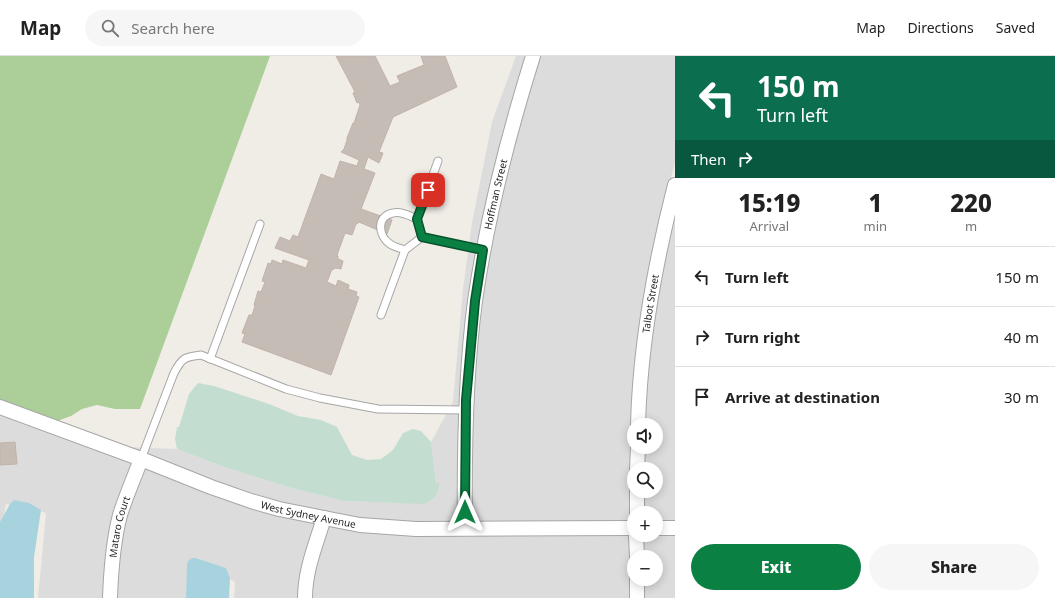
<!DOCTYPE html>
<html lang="en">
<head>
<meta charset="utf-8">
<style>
	:root { --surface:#fff; --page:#f6f6f6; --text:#222; --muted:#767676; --line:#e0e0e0; --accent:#0b8043 }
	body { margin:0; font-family:"Noto Sans",sans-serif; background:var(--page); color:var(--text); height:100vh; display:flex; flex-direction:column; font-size:15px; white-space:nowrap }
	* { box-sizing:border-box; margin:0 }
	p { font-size:13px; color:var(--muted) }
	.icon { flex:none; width:22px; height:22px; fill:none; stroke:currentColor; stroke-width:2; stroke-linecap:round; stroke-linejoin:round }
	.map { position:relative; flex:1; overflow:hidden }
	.details { display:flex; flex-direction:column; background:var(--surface); width:380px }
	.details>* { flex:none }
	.banner { background:#0b6e4f; color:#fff; overflow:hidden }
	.fabs { position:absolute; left:627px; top:362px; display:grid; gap:8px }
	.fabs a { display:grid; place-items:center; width:36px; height:36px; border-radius:50%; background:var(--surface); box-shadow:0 2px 10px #0003; font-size:20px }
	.pin { position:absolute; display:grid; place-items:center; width:34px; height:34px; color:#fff; margin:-17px; border-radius:8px; box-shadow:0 2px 6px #0006 }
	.me { position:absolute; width:44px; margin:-22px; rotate:0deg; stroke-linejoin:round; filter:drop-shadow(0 0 3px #0008) }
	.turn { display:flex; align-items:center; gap:14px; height:84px; padding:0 16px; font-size:18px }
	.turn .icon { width:52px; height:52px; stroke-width:2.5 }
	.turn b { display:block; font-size:28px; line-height:34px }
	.then { display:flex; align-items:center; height:38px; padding:0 16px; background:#0003; gap:8px; font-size:15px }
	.eta { display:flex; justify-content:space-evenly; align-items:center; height:68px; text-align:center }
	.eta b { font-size:24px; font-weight:800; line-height:28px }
	.primary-button { display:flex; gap:8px; margin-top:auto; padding:8px 16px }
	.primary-button a { flex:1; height:46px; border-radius:24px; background:var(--accent); color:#fff; font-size:16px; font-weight:800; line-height:46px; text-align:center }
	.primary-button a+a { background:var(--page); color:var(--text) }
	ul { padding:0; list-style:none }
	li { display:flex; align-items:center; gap:12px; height:60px; padding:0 16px; border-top:1px solid var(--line) }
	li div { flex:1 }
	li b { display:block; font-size:15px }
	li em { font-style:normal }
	header { display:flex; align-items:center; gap:24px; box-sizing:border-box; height:56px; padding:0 20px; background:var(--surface); border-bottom:1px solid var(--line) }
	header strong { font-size:19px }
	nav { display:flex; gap:22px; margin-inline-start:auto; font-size:14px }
	.search { width:280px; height:36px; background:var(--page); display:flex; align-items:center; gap:10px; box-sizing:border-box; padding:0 14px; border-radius:22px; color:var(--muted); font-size:15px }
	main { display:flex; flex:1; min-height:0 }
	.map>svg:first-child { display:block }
	.residential { fill:#dddcdc }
	.forest { fill:#accf9a }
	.wetland { fill:#c3ded0 }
	.water { fill:#a6d3de }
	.building { fill:#c5bcb5; stroke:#c2b2a8 }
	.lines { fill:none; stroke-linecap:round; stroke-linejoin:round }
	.service-casing { stroke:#a6a6a6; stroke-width:9 }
	.minor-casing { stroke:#a6a6a6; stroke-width:16 }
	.service { stroke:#fff; stroke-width:7 }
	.minor { stroke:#fff; stroke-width:14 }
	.route-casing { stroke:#07532c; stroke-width:10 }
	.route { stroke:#0b8043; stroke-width:7 }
	.labels { text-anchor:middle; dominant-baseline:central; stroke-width:4; stroke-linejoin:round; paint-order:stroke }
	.street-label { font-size:10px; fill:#1f1f1f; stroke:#fff }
</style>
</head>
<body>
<header>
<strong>Map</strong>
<div class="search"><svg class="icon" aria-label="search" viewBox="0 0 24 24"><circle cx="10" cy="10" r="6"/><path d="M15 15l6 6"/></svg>Search here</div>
<nav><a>Map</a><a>Directions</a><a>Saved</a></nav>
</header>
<main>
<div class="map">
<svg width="675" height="542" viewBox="0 0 675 542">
	<rect width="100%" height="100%" fill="#f0ece6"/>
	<g class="residential">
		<path d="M516,0h11l-64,293 -4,52v120l-42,1 -56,-4 -80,-16 -68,-22 -87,-33 51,2 47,18 71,22 49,12 62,2 33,-21 -3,1 -5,-41 22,-40 10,-113 9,-66 20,-101z"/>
		<path d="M540,0h135v106l-12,46 -31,212 -2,101h-159l1,-121 9,-99 18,-96 21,-84z"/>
		<path d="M675,153v312h-19v-8h-13v-22h13v-22h-12v-22h12v-22h-11l2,-38 3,-35 9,-66z"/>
		<path d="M0,359l133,49 -29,134h-66l8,-85 -11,-4 -29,-5 -6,31z"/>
		<path d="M144,412l64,25 69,22 39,9 -18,74h-64l1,-16 -34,-21 -7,37h-77l2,-48 7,-33z"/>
		<path d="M328,470l30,6 58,3h214l1,63h-320l1,-20z"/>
		<path d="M643,479h32v63h-32v-19h13v-22h-13z"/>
	</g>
	<path class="forest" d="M0,0h270l-130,353h-25l-18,-4 -15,4 -11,7 -14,5 -57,-21z"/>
	<path class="wetland" d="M198,327l16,3 55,18 29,12 23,4 16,7 15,28 15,5 14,-1 12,-9 10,-17 10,-4 8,2 10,11 5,41 3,-1c1,12 -5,17 -15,22l-80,-3 -49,-12 -71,-22 -47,-18 -2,-10 2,-12h2l10,-33z"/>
	<g class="water">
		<path d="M14,444l15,3 12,7 -7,47v41h-34v-76l10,-18z"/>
		<path d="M192,502h3l31,10 4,10 -1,20h-43l1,-33 1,-4z"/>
	</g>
	<g class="building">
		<path d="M336,0h39l15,30 10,-4 -3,-6 27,-11 -3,-9h24l12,31 -64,30 -14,35 4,1 -4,10 -11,-6 -4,12 11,4 -14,36 31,11 -5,14 -28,-12 -2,2h-1l-4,11 -7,-2 -8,22 1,1v3l5,2 -2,8 -6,-1 -2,2 -1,-1 -5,13 9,4 2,-6 11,5 -1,4 9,3 -1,4 3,1 -28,78 -89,-33 3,-8 -3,-1 7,-18h3l3,-9 -1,-1 4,-14 3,1 4,-10 -3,-1 6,-18 3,1 1,-4 10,4 1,-4 23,8 3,-8 -34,-12 5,-11 10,4 3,-6 5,2 23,-63 13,5 6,-18 17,5 2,-6 -18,-8 3,-3 3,-9v-2l6,-15h1l6,-18 -1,-3 -2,1 -4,-10 2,-1z"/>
		<path d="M15,386l2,22 -17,1v-22z"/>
	</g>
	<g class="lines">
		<g class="service-casing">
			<g id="service">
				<path d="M438,105l-21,58 5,18 61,13"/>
				<path d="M405,194c-5,-2 -11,-3 -15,-6 -12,-8 -14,-28 3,-31 8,-2 17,3 24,6"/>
				<path d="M381,259l24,-65 17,-13"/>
				<path d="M210,303l50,-135"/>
				<path d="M141,403l33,-86c8,-15 10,-16 27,-18l85,34 34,9 58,11 87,1"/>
			</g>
		</g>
		<g class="minor-casing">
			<g id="minor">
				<path id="s1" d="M0,351l141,52 70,28 40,14 28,8 45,9 36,7 56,4 218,-1"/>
				<path id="s2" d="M638,369c2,-81 17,-162 37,-240"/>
				<path d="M637,413l1,-22"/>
				<path d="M637,457v-22"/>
				<path id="s3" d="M465,471c-1,-75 0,-151 10,-226 12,-84 33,-165 58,-245"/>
				<path d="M656,472h19"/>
				<path d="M636,479l1,22"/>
				<path d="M637,523v19"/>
				<path id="s4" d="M110,542c1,-28 3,-56 10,-83 6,-19 14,-37 21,-56"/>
				<path d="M305,542c0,-28 11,-54 19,-80"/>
			</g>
		</g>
		<use href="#service" class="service"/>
		<use href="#minor" class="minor"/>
	</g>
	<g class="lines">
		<g class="route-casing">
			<path id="route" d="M428,134l-11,29 5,18 61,13 -8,51 -9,99 -1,112"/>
		</g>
		<use href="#route" class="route"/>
	</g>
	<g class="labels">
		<g class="street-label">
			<text stroke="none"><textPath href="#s3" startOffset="335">Hoffman Street</textPath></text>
			<text stroke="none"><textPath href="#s2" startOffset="122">Talbot Street</textPath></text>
			<text stroke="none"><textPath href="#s1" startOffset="327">West Sydney Avenue</textPath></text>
			<text stroke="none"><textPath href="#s4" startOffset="72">Mataro Court</textPath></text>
		</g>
	</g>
</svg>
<div class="fabs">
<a><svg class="icon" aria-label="sound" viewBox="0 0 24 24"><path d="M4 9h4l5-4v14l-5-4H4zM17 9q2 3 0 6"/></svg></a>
<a><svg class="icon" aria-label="search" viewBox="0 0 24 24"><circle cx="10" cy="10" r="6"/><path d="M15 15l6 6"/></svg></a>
<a>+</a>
<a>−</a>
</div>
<div class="pin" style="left:428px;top:134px;background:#d93025"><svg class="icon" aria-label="arrive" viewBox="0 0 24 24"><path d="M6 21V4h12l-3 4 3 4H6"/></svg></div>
<svg class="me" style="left:465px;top:456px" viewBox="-20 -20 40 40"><path d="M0-17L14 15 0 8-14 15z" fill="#0b8043" stroke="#fff" stroke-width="4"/></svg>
</div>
<section class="details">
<div class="banner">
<div class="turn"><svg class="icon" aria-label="left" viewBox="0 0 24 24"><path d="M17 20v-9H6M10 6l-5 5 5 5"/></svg><div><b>150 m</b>Turn left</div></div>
<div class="then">Then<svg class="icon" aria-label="right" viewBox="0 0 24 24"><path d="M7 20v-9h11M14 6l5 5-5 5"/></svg></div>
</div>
<div class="eta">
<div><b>15:19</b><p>Arrival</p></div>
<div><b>1</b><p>min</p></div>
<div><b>220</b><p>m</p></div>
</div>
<ul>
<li><svg class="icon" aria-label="left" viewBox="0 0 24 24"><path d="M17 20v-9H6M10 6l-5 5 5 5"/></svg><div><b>Turn left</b></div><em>150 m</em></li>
<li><svg class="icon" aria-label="right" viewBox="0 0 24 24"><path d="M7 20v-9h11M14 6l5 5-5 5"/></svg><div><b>Turn right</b></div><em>40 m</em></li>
<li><svg class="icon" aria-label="arrive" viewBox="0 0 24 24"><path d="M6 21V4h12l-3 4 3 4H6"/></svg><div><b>Arrive at destination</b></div><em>30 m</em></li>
</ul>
<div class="primary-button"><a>Exit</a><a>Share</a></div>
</section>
</main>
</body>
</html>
